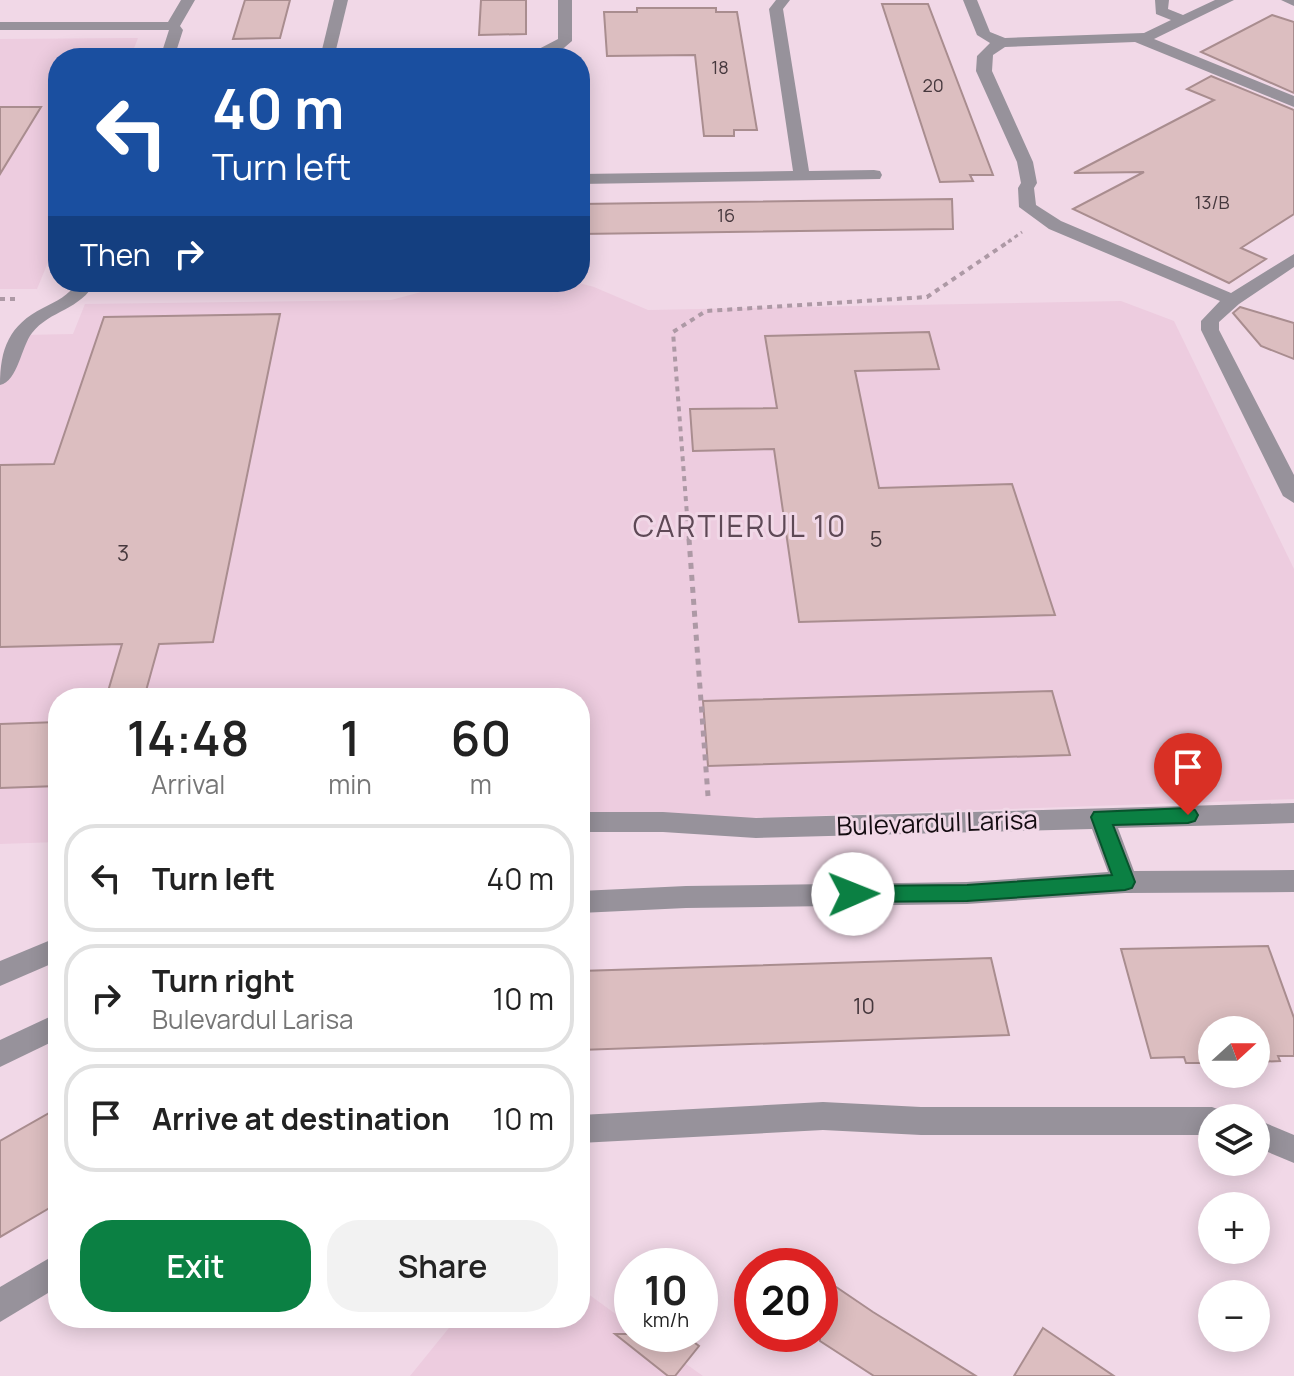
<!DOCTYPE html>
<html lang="en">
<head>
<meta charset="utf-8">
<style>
	:root { --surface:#fff; --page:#f2f2f2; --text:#222; --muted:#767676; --line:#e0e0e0; --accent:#0b8043 }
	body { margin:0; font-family:Manrope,sans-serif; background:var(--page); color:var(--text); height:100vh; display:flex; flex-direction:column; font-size:30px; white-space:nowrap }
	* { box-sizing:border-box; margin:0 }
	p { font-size:26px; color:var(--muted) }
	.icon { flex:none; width:44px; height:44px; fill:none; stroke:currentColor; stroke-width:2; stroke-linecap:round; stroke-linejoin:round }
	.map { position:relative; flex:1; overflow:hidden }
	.panel { position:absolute; left:48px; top:688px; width:542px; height:640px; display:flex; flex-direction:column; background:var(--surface); border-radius:32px; box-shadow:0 4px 20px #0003 }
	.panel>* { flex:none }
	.top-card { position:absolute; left:48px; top:48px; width:542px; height:244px; border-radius:32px; box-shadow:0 4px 20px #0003; background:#1a4fa0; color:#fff; overflow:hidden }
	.needle { width:52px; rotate:69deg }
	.controls { position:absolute; left:1198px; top:1016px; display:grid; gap:16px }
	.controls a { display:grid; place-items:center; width:72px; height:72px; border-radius:50%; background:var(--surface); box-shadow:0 4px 20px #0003; font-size:40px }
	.speed { position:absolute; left:614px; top:1248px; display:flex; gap:16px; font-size:40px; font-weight:700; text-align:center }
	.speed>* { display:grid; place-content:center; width:104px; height:104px; border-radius:50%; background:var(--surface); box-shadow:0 4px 20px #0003; line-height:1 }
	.speed small { font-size:20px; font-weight:400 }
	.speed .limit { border:12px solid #d22; background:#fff; color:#111 }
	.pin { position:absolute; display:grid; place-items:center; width:68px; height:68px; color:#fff; margin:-82px -34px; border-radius:50% 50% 50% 0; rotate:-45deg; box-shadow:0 0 8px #0007 }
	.pin .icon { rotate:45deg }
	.me { position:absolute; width:88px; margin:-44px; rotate:89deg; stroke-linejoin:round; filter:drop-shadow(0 0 6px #0008) }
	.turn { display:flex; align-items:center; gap:28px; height:168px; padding:0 32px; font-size:36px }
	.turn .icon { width:104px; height:104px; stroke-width:2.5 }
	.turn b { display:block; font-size:56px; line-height:68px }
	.then { display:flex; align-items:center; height:76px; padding:0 32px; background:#0003; gap:16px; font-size:30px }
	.eta { display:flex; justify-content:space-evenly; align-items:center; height:136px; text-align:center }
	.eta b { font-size:48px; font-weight:600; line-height:56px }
	.action { display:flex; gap:16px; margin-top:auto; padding:16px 32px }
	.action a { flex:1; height:92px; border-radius:32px; background:var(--accent); color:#fff; font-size:32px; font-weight:600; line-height:92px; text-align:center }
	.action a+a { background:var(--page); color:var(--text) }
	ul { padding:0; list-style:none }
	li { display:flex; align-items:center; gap:24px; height:108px; margin:0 16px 12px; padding:0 16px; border:4px solid var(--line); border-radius:32px }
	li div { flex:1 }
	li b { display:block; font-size:30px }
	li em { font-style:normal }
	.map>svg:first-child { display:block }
	.built { fill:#edccdf }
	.building { fill:#dcbec0; stroke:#a98d8f; stroke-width:2 }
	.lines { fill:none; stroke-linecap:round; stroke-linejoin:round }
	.path-far2 { stroke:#ad99a5; stroke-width:3; stroke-dasharray:4 4; stroke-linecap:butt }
	.path-far1 { stroke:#ad99a5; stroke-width:4; stroke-dasharray:5 5; stroke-linecap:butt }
	.path { stroke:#ad99a5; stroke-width:5; stroke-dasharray:6 6; stroke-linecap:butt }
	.minor { fill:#97929b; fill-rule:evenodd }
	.route { fill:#0b8043; stroke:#07532c; stroke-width:2 }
	.labels { text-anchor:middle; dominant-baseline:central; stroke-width:6; stroke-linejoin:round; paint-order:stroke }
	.far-number-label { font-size:18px; fill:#46383d }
	.number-label { font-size:22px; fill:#46383d }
	.street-label { font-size:26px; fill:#140c11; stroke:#f1d8e7 }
	.quarter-label { font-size:30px; letter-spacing:2px; fill:#5e4956; stroke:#f1d8e7 }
</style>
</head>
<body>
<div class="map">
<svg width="1294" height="1376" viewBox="0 0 1294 1376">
	<rect width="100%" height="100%" fill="#f1d8e7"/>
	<g class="built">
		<path d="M138,38l-8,20h-72v180l-21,51h-37v-250z"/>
		<path d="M459,282h116l19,5 54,23 473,-9 53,20 120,248v230l-714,25v-126h-522v144l-58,2v-462l22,-47 51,-1 12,-30 306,-4z"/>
		<path d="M580,1288l52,38v8h12l59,42h-293l47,-58h123z"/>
	</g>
	<g class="building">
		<path d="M245,0h45l-10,38 -47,1z"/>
		<path d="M481,0h45v34l-47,1z"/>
		<path d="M882,4h46l65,171h-23l3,6 -33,1z"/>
		<path d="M637,8h79v4h21l20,118h-23v6h-30l-9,-81 -88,1 -3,-44h33z"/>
		<path d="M1272,15l22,7v71l-93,-41z"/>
		<path d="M1211,76l83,34v104l-53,34 25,11 -37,24 -156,-74 71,-37 -70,1 140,-73 -27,-11z"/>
		<path d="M0,107h41l-41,67z"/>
		<path d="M952,199l1,30 -373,5v-30z"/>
		<path d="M1240,307l54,16v36l-33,-13 -28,-33z"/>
		<path d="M280,314l-67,328 -54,2 -15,54h-38l16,-54 -122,3v-182l54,-1 50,-147z"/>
		<path d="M929,332l10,37 -84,2 24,117 133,-4 43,131 -256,7 -25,-173 -81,2 -3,-42 87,-1 -12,-72z"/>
		<path d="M1052,691l18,64 -362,11 -5,-65z"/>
		<path d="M58,722v64l-58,2v-64z"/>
		<path d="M1268,946l26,72v38h-16l2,5 -24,1v-32h-44v33h-26l-2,-6 -33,1 -30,-109z"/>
		<path d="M991,958l18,77 -429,15v-79z"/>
		<path d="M58,1108v95l-58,34v-96z"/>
		<path d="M820,1276l53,36 103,64h-102l-54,-35z"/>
		<path d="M1043,1328l71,48h-100z"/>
		<path d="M615,1334h68l16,12 -24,30h-7z"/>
	</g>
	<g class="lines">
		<path class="path-far2" d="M1008,242l14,-10"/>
		<g class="path-far1">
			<path d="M0,299h19"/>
			<path d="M689,541l-16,-209 33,-21 221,-14 84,-57"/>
		</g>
		<path class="path" d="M689,539l19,257"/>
		<g class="minor">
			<path d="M181,0h14l-15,26 3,4 -9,28h-14l9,-28h-169v-8h168z"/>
			<path d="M334,0h14l-14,58h-14z"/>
			<path d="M558,0h14v41l-14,12 -16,5h-168l7,-4 154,-3 23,-12z"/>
			<path d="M776,0h14l-7,9 26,162 65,-1 6,1 2,4 -2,4 -300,5v-10l213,-3 -24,-162z"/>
			<path d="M963,0h14l13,32 15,6 139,-5 27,-13 -15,-6 -1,-14h14l-1,9 15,6 32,-15h19l-80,39 140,57v11l-159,-65 -130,5 -12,8 -1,16 41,91 4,21 -3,5 2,17 25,16 170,72 63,-39v13l-55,37 -20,18v8l75,145v28l-11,-7 -82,-166v-9l19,-20 -171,-72 -30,-22 -1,-19 3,-5 -4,-21 -41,-91 1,-15 13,-13 -13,-8z"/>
			<path d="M1281,0h13v6z"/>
			<path d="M77,282h18c-14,28 -45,28 -63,51 -11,14 -14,48 -32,52 0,-36 9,-60 43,-77 13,-7 26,-12 34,-26z"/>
			<path d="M1294,803v20l-176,5 16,43 160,-1v22l-169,1 -158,11 -281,4 -106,5v-22l106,-5 281,-4 141,-10 -16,-43 -336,9 -93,-6h-83v-20h83l93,6z"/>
			<path d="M58,937v24l-58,25v-25z"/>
			<path d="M58,1013v26l-58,28v-27z"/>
			<path d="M823,1102l98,5h291l11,4 3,7h-14v17h-291l-98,-5 -243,13v-28z"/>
			<path d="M1256,1119l38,16v28l-38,-16z"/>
			<path d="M58,1253v34l-58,35v-35z"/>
		</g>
	</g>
	<path class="route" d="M1188,808l7,2 3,5 -3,6 -7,2 -75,2 22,57 -3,6 -7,2 -158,11 -114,1 -7,-2 -3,-6 3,-6 7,-2 114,-1 145,-10 -21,-58 3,-5z"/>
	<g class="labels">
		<g class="far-number-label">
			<text x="720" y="67">18</text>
			<text x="933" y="85">20</text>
			<text x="1212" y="202">13/B</text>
			<text x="726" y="215">16</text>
		</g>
		<g class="number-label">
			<text x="876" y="539">5</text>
			<text x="123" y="553">3</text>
			<text x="864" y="1006">10</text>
		</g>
		<g class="street-label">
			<text transform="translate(937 822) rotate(-2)">Bulevardul Larisa</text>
		</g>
		<g class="quarter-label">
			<text x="740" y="525">CARTIERUL 10</text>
		</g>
	</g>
</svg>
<div class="controls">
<a><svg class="needle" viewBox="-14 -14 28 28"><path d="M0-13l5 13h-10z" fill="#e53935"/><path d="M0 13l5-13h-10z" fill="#767676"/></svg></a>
<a><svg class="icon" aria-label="layers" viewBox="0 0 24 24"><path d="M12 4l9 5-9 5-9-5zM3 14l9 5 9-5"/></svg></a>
<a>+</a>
<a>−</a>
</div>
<div class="speed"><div>10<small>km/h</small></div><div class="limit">20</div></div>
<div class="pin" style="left:1188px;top:815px;background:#d93025"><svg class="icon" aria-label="arrive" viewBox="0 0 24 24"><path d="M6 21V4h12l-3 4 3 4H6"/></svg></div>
<svg class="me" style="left:853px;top:894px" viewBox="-20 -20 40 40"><circle r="19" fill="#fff"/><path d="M0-13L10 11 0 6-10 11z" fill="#0b8043"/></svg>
<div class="top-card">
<div class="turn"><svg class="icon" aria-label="left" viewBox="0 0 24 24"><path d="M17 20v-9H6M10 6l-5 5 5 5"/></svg><div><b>40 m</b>Turn left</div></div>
<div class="then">Then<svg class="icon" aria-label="right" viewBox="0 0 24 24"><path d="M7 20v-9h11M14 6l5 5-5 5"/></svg></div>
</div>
<section class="panel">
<div class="eta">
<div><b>14:48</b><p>Arrival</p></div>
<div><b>1</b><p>min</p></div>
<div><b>60</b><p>m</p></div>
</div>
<ul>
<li><svg class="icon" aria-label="left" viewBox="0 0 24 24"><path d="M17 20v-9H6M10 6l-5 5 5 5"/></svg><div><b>Turn left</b></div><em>40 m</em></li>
<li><svg class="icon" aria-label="right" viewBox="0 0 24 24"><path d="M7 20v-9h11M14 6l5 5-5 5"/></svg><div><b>Turn right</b><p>Bulevardul Larisa</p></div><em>10 m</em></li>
<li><svg class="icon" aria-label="arrive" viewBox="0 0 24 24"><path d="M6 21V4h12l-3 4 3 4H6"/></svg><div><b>Arrive at destination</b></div><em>10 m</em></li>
</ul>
<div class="action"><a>Exit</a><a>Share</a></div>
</section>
</div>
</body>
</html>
